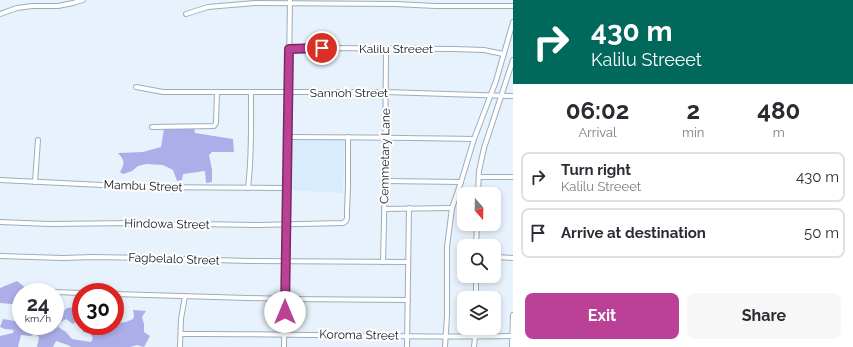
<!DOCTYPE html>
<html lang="en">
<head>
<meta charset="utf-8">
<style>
	:root { --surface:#fff; --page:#f7f7f7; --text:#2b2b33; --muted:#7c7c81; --line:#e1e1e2; --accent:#ba4195 }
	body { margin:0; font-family:Raleway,sans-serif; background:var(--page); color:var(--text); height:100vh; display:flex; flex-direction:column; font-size:15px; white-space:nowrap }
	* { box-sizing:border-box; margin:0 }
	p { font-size:13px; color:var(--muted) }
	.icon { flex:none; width:22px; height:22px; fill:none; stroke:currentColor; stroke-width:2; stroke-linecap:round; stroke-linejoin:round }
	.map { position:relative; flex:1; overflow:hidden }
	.sheet { display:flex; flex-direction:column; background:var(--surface); width:340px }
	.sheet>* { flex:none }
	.top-card { background:#00695c; color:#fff; overflow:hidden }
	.needle { width:26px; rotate:160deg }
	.fabs { position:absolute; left:457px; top:187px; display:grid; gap:8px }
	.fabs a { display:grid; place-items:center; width:44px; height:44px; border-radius:8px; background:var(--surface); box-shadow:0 2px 6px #0003; font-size:20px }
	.speed { position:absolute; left:12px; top:283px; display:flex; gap:8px; font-size:20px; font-weight:700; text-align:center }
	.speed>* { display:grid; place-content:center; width:52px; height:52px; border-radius:50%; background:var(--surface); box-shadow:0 2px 6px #0003; line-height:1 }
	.speed small { font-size:10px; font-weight:400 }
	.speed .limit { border:6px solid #d22; background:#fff; color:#111 }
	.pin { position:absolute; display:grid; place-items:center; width:34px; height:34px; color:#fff; margin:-17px; border:2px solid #fff; border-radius:50%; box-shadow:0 1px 4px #0007 }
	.me { position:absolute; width:44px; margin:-22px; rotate:0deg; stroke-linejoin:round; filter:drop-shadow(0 0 3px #0008) }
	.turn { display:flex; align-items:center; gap:14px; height:84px; padding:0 12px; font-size:18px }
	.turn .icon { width:52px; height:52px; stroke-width:2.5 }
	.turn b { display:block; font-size:28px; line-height:34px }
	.eta { display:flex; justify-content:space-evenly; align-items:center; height:68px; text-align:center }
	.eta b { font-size:24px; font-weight:700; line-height:28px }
	.action { display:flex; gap:8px; margin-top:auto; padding:8px 12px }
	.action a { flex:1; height:46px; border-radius:8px; background:var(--accent); color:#fff; font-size:16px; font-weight:700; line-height:46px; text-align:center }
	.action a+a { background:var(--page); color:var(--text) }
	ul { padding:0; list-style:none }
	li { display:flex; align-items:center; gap:12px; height:50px; margin:0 8px 6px; padding:0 4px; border:2px solid var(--line); border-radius:8px }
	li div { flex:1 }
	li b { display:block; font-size:15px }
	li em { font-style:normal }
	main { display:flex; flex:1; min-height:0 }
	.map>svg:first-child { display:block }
	.built { fill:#d8ecfd }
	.forest { fill:#adaee9 }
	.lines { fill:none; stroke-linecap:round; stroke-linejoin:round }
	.minor-casing { stroke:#9caebd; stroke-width:6 }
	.minor { stroke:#fff; stroke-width:4 }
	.route-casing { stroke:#792a61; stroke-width:10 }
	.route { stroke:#ba4195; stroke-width:7 }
	.labels { text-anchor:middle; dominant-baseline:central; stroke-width:4; stroke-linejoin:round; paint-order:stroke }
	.street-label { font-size:12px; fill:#141b20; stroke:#fff }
</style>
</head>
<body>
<main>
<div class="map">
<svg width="513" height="347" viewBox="0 0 513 347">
	<rect width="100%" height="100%" fill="#e7f2fc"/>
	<path class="built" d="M289,139h56l-2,54 -55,-3z"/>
	<g class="forest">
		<path d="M194,128l1,5 38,6 1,13h-22l-3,3 3,15v12l-6,1 -1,-12 -22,3 -1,6 -5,1 -4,-11 -10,-5 -17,-1 -8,2 -6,5 -9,3 -3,-2c5,-9 5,-11 -2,-19l25,-1 18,-5 3,-18z"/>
		<path d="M17,281l9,7v4h-5l-1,16 -8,-4 -12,-1v-15z"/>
		<path d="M76,307l-1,8 3,5 -5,4 -7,-5 -5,3 -3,5 8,5 6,7 19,3 2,-4 -3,-5 -7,-1 1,-6h31v-5c6,3 12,1 18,-2l1,-3 -1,-6 13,1 -4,6 2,7v8l6,4 -6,11 -7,-2 -7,2h-59l-3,-2 -12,-4 -3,6h-16l2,-10 -4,-3 -4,2 -10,-1 -3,12h-18v-11l13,-3 1,-3 -9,-1 -5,-2 3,-8 18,3v4h34v-6l12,-12z"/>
	</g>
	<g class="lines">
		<g class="minor-casing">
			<g id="minor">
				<path d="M0,14l17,-6 15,-2h26l15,-3 10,-3"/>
				<path d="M186,14l22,-7 47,-4 140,1 41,2h77"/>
				<path d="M289,49l42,-1 123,1 30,1 19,4"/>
				<path d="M136,87l27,5h222l128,4"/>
				<path d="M152,127l62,-1 2,-3 1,-30"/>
				<path d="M288,137c62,0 124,1 186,2"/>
				<path d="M479,177h34"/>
				<path d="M0,180l102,5 29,2 156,1"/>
				<path d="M385,181l76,1"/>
				<path d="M35,182l3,-42"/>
				<path d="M248,188c4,-32 3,-63 3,-95"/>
				<path d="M478,194l1,-23 5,-23 29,-88"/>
				<path d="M384,209l68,-1"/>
				<path d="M0,222l49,2 84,-1 50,2 13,-1 63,1 84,-2 3,-2 1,-3v-8l1,-23v-50"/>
				<path d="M476,246l1,-22"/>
				<path d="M0,256l63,2 30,-1 56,1 99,3 160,1"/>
				<path d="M494,257l19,1"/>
				<path d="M383,262l2,-81 1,-132"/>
				<path d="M55,292l26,1"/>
				<path d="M115,294l170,5 123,1"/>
				<path d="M476,298v-22"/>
				<path d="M181,334c110,-1 221,4 332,2"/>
				<path d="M180,347l1,-28 4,-23"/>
				<path d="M284,347l2,-123 1,-23 3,-201"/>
				<path d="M407,347l2,-139"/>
				<path d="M445,347l2,-32v-68l5,-39 9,-26 13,-43 22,-58 17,-59"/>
				<path d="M474,347l2,-19"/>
				<path d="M512,347l1,-32"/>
			</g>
		</g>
		<use href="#minor" class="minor"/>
	</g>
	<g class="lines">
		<g class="route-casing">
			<path id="route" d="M285,312l4,-263 33,-1"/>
		</g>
		<use href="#route" class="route"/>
	</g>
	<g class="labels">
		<g class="street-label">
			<text x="396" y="49">Kalilu Streeet</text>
			<text x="349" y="93">Sannoh Street</text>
			<text transform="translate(385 156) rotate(-89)">Cemmetary Lane</text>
			<text transform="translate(143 186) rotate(2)">Mambu Street</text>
			<text transform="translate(167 224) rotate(1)">Hindowa Street</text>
			<text transform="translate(174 259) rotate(2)">Fagbelalo Street</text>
			<text transform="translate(359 335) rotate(1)">Koroma Street</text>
		</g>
	</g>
</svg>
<div class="fabs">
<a><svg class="needle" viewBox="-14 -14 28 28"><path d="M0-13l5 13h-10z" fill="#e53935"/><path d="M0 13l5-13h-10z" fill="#7c7c81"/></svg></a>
<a><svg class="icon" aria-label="search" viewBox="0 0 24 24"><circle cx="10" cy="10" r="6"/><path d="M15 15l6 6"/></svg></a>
<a><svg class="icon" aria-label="layers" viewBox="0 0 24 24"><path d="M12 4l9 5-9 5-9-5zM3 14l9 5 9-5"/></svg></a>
</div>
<div class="speed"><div>24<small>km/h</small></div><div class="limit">30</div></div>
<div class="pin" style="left:322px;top:48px;background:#d93025"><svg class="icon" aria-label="arrive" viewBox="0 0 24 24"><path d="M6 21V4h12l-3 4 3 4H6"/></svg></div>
<svg class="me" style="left:285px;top:312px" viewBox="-20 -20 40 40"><circle r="19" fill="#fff"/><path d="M0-13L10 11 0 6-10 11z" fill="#ba4195"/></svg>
</div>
<section class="sheet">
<div class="top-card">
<div class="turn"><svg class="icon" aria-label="right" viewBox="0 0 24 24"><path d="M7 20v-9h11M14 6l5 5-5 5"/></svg><div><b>430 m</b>Kalilu Streeet</div></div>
</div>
<div class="eta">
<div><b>06:02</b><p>Arrival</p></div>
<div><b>2</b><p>min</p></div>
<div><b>480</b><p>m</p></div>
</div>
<ul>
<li><svg class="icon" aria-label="right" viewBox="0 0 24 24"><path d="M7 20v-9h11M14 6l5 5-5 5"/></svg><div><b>Turn right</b><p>Kalilu Streeet</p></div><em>430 m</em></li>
<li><svg class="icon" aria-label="arrive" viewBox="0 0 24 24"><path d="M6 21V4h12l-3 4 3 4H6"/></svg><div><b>Arrive at destination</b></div><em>50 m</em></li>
</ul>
<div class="action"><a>Exit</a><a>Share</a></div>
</section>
</main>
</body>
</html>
